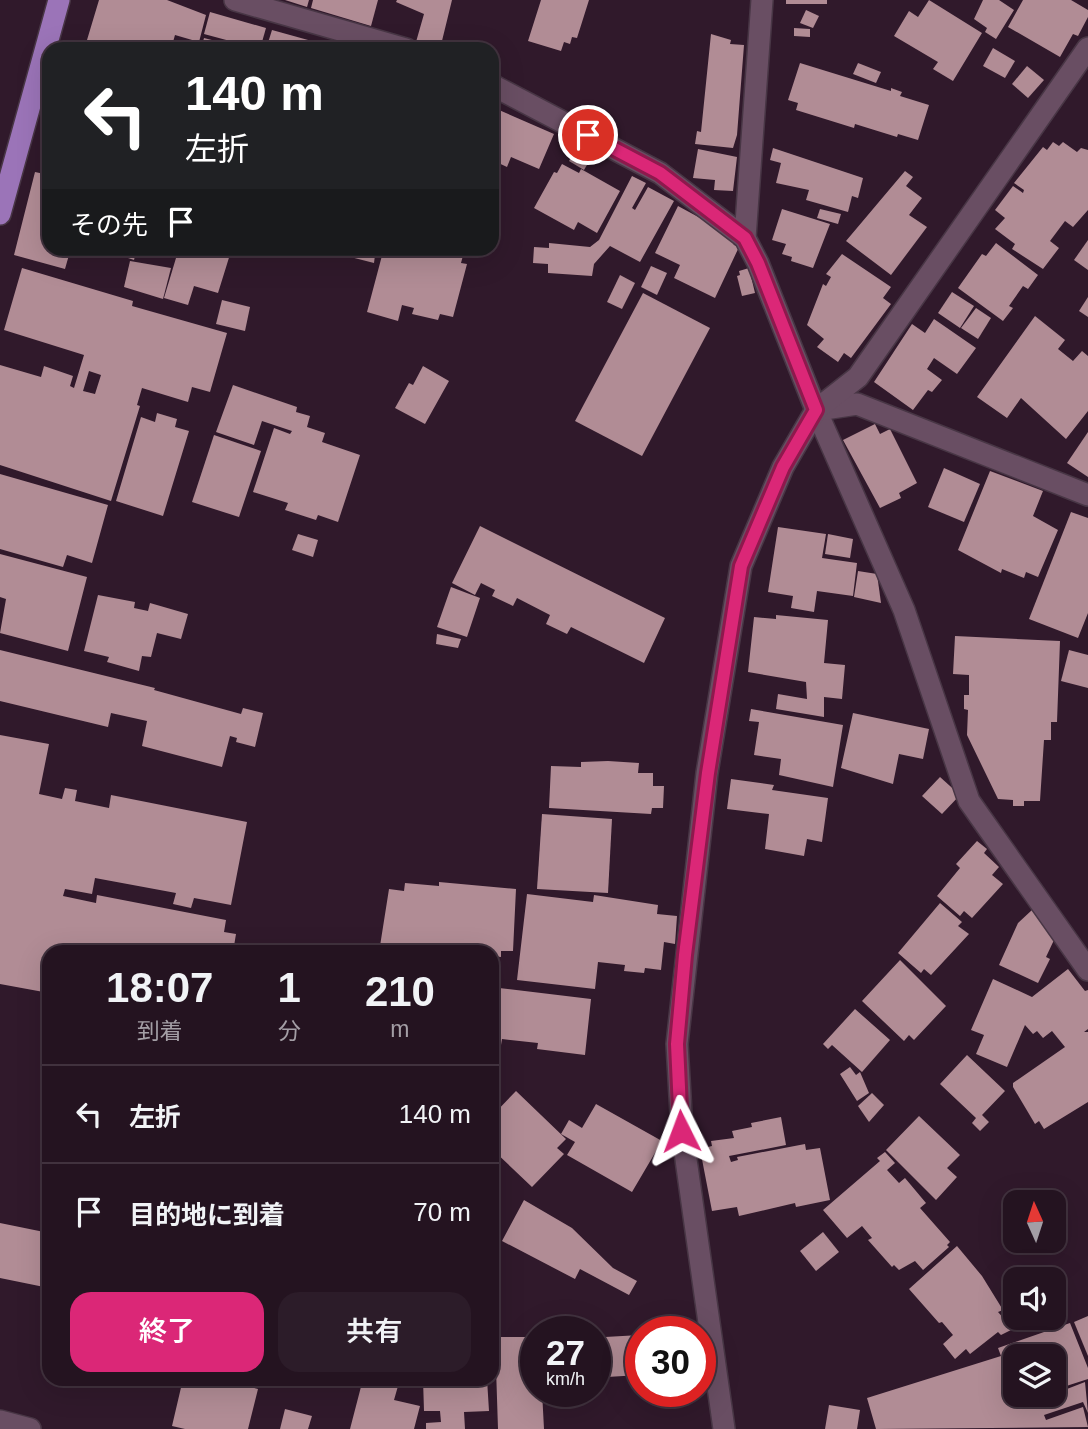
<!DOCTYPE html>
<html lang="ja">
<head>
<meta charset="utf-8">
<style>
	:root { --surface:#241320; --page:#2c1c29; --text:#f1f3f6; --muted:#a39ea5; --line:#41323e; --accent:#db2777 }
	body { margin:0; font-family:Arial,"Noto Sans JP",sans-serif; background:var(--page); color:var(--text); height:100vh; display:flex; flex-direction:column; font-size:26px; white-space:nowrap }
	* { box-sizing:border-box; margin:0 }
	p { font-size:23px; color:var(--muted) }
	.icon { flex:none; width:38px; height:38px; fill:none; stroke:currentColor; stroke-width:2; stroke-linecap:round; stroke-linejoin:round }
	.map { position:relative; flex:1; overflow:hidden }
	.side { position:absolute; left:42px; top:945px; width:457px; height:441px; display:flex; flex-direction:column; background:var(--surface); border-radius:21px; box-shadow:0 7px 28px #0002,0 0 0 2px var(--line) }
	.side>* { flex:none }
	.banner { position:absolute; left:42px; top:42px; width:457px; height:214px; border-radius:21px; box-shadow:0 7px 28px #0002,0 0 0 2px var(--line); background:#202124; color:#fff; overflow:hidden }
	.needle { width:46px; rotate:357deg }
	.buttons { position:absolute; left:1003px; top:1190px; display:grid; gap:14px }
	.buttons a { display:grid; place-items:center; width:63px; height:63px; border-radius:14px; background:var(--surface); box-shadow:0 7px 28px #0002,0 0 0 2px var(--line); font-size:35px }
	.speed { position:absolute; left:520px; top:1316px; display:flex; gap:14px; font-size:35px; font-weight:700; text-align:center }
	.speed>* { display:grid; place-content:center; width:91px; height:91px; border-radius:50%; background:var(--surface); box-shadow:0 7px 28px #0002,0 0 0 2px var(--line); line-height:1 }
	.speed small { font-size:18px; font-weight:400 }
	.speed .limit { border:10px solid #d22; background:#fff; color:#111 }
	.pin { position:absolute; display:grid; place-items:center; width:60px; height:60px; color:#fff; margin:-30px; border:4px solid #fff; border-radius:50%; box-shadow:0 2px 7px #0007 }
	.me { position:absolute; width:77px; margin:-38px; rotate:357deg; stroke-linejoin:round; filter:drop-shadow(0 0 5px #0008) }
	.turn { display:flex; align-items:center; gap:24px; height:147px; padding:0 28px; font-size:32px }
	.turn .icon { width:91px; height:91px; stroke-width:2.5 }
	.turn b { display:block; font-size:49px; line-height:60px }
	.then { display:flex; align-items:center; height:66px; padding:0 28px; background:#0003; gap:14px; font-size:26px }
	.eta { display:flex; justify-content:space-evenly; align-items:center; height:119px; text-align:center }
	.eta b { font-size:42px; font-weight:600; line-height:49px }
	.cta { display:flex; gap:14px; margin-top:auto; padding:14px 28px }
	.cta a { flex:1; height:80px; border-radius:21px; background:var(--accent); color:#fff; font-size:28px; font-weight:600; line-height:80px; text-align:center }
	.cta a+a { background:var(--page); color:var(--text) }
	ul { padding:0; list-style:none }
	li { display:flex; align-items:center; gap:21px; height:98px; padding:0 28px; border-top:2px solid var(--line) }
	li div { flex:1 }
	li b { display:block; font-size:26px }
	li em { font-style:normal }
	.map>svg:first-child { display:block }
	.building { fill:#b18c95; fill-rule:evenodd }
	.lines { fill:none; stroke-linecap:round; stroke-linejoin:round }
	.street-casing { stroke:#483645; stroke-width:24 }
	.primary-casing { stroke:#483645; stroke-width:24 }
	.street { stroke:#694e63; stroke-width:21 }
	.primary { stroke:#9b74b8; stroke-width:21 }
	.route-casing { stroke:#8e194d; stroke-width:18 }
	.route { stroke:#db2777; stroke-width:12 }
</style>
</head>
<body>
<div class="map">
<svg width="1088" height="1429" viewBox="0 0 1088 1429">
	<rect width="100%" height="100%" fill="#30192b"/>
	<g class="building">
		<path d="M99,0h68l39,15 -7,27 -24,-7 -4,14h-55l-29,-9z"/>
		<path d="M285,0h24l-2,7z"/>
		<path d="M313,0h65l-7,26 -60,-18z"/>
		<path d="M397,0h55l-12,49 -24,-7 8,-28 -28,-12z"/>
		<path d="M541,0h48l-12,38 -5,-1 -2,7 -6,-2 -3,9 -33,-10z"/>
		<rect x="786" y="0" width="41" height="4"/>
		<path d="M929,0l53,33 -29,48 -20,-12 5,-7 -44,-26 15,-25 9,6z"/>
		<path d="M983,0h16l15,10 -18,29 -11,-7 2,-4 -13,-9z"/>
		<path d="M1023,0h48l17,10v7l-10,19 -5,-2 -13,23 -52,-30z"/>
		<path d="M806,10l13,6 -6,12 -13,-5z"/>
		<path d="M210,12l56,16 -6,21 -56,-15z"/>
		<path d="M794,28l16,1v8l-16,-1z"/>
		<path d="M272,30l65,18v1h-71z"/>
		<path d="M711,34l20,6 -1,4 14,1 -7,90 -4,13 -38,-4 2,-13 4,1z"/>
		<path d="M204,38l39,10 -1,1h-41z"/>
		<path d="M993,48l22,13 -10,17 -22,-12z"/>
		<path d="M800,63l91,28v-3l11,4 -2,4 29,9 -11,35 -20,-6 -1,3 -42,-13 -1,4 -58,-18 2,-7 -10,-3z"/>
		<path d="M858,63l23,9 -5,11 -23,-9z"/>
		<path d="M1027,66l17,14 -16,18 -16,-14z"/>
		<path d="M499,110l55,24 -15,35 -28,-12 -4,10 -15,-7v-35z"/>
		<path d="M46,136l3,1v28l-9,-7z"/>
		<path d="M1053,142l6,4 4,-4 14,10 4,-4 7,2v60l-15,17 -8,-6 -15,20 9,7 -16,21 -31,-20 3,-5 -20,-15 10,-11 -10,-8 18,-24 10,7 1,-3 -10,-7 29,-36 4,3z"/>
		<path d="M579,144l15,9 -10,17 -15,-9z"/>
		<path d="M773,148l90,30 -5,20 -6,-2 -4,16 -42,-12 3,-10 -33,-7 5,-20 -11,-3z"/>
		<path d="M698,149l39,8 -4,34 -19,-1 1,-10 -22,-2z"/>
		<path d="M562,164l17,9 2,-4 39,22 -23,42 -19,-11 -4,8 -40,-22 20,-36 3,1z"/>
		<path d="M905,171l8,6 -7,9 16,12 -13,17 18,12 -36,48 -45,-34z"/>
		<path d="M35,172l14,3v73h22l-6,21 -51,-14z"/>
		<path d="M632,176l14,7 -14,25 3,2 13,-23 26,14 -34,61 -30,-16 -16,18 -2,12 -44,-3v-9l-15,-1 1,-16 15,1v-5l41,4 9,-7z"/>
		<path d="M678,206l48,26 8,13 5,2 -24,51 -41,-20 6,-13 -25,-12z"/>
		<path d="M782,209l48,15 -17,44 -22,-7 1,-4 -10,-3 4,-10 -14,-4z"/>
		<path d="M820,209l21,5 -3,10 -21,-6z"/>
		<path d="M1088,240v30l-14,-10z"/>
		<path d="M996,243l42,32 -10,14 -5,-3 -14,20 4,2 -10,13 -45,-33 24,-34 4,2z"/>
		<path d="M128,248h9l-3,12 -9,-3z"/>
		<path d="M179,248h53l-14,45 -24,-7 -6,19 -24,-7z"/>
		<path d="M328,248h48l-2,15 -47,-12z"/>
		<path d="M384,248h81l-4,15 6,1 -14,53 -13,-3 -2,6 -26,-6 2,-6 -12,-3 -4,16 -31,-9z"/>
		<path d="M842,254l49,33 -8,11 8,6 -40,54 -7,-5 -6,9 -21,-15 7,-8 -17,-14 16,-41 3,2 5,-9 -5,-3z"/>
		<path d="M130,261l41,7 -8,31 -39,-12z"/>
		<path d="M651,266l16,7 -10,22 -16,-8z"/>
		<path d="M22,268l111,33 -1,5 95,27 -17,59 -18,-5 -4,15 -46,-14 -5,17 3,1 -29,95 -111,-36v-100l41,12 3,-11 29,10 -3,10 4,2 10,-33 -80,-25zM89,371l12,4 -6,19 -12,-3z"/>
		<path d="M749,268l6,25 -13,3 -5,-20 3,-1 -1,-4z"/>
		<path d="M620,275l15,8 -13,26 -15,-7z"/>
		<path d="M952,292l22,14 -14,22 -22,-15z"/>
		<path d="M643,293l67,35 -68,128 -67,-35z"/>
		<path d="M1088,297v20l-9,-6z"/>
		<path d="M222,300l28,7 -5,24 -29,-7z"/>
		<path d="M976,308l15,10 -13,21 -17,-11z"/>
		<path d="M1035,316l30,24 -7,9 15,12 9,-10 6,5v55l-22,28 -45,-41 -14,20 -30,-21z"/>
		<path d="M934,319l42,29 -19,26 -23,-16 -7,11 15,11 -10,12 -4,-2 -15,20 -39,-28 38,-58 13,9z"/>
		<path d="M423,366l26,15 -24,43 -30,-16 14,-25 4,2z"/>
		<path d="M233,385l64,22 -1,5 14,4 -3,11 18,6 -3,9 38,13 -22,67 -20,-7 -2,5 -31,-10 3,-7 -35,-11 21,-64 16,6 2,-3 -30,-10 -8,24 -38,-13z"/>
		<path d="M157,413l20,6 -2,8 14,4 -26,85 -47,-15 25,-84 14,5z"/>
		<path d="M875,424l5,10 10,-5 27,54 -18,10 2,5 -21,10 -37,-68z"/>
		<path d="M1088,432v45l-21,-14z"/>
		<path d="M214,435l47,16 -22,66 -47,-15z"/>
		<path d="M944,468l36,16 -16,38 -36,-15z"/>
		<path d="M990,471l53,20 -10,25 25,14 -20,47 -12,-5 -2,6 -22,-9 -1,4 -43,-23z"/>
		<path d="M0,474l108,31 -16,58 -25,-8 -4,12 -63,-18z"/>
		<path d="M1071,512l17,6v95l-10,25 -49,-19z"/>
		<path d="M480,526l185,92 -21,45 -73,-36 -4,7 -21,-10 4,-9 -33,-17 -4,8 -21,-10 3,-6 -14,-7 -6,12 -23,-12z"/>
		<path d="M778,527l48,7 -4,24 35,5 -4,33 -36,-5 -3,21 -23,-4 2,-12 -25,-4z"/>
		<path d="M298,534l20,6 -5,17 -21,-7z"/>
		<path d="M828,534l25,5 -3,19 -25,-4z"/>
		<path d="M0,554l87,23 -19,74 -68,-18 6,-34 -6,-2z"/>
		<path d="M858,571l19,3 4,29 -27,-6z"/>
		<path d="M451,587l29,11 -13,39 -30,-10z"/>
		<path d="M98,595l37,7 -1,6 14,3 2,-8 38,11 -7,25 -24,-6 -6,24 -9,-1 -3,15 -32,-9 2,-5 -25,-6z"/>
		<path d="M776,615l52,5 -4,43 21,2 -3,34 -18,-2v20l-48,-8 2,-15 29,5 -1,-17 -58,-10 6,-55 22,2z"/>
		<path d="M437,634l24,5 -3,9 -22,-4z"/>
		<path d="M955,636l105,5 -3,81h-6v18h-7l-4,61h-16v5h-11v-6l-15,-1 -31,-64 1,-25 -4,-1v-14h5v-20l-16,-1z"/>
		<path d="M0,650l155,38 -1,2 87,24 2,-6 20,5 -8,34 -19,-5 1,-4 -7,-2 -8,31 -80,-21 5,-25 -36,-8 -3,14 -108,-26z"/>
		<path d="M1069,650l19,5v33l-27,-7z"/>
		<path d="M751,709l92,16 -10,62 -54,-12 2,-16 -27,-4 5,-33 -10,-1z"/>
		<path d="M853,713l76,16 -6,30 -24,-5 -6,30 -52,-16z"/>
		<path d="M0,735l49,9 -10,50 23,5 3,-11 12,2 -2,11 34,7 2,-13 136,27 -16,83 -37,-7 -3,10 -18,-4 3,-11 -81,-15 -3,16 -27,-5 -2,7 33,7 1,-8 129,25 -2,12 12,2 -3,18h-184v41l-49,-9z"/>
		<path d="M608,761l31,2 -1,10h15v13h11l-1,22h-11l-1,6 -102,-6 2,-42 30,1v-5z"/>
		<path d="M940,777l20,18 -18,19 -20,-18z"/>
		<path d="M731,779l43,6 -2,5 56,8 -6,44 -15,-3 -3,17 -39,-7 4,-35 -42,-5z"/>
		<path d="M542,814l70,5 -4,74 -71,-4z"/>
		<path d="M977,841l10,8 -3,4 15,14 -7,8 11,9 -31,34 -8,-7 -4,5 -23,-20 23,-28 -4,-4z"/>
		<path d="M439,882l77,7 -3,62h-12v6l-9,-1v-4l-112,-6 9,-57 15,2 1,-8 34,3z"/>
		<path d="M527,894l66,8 1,-7 64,10 -1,9 20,2 -2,28 -11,-2 -3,28 -16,-2 -1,5 -20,-2 1,-6 -27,-3 -3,27 -78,-9z"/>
		<path d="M940,903l22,19 -4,4 11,8 -38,41 -7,-6 -3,4 -23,-20z"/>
		<path d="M1032,910l22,30 -8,17 4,2 -12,24 -39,-18 19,-42z"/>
		<path d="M900,960l46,46 -32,34 -5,-5 -5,6 -42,-40z"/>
		<path d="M1068,969l17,22 3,-1v39l-4,3h4v70l-44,27 -5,-8 -4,3 -22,-37v-4l52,-36 -13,-16 -9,7 -6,-7 -4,3 -8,-9 -18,42 -31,-13 8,-19 -13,-5 22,-51 39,18z"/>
		<path d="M499,988l92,11 -6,56 -48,-6 1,-6 -36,-4 -1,6h-9v-31z"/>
		<path d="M855,1009l35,31 -28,32 -30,-27 -4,4 -5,-5z"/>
		<path d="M967,1055l38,36 -23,24 7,7 -9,9 -8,-8 4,-5 -36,-34z"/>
		<path d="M850,1067l6,8 4,-3 9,21 -12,8 -17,-27z"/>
		<path d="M516,1091l50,48 -9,9 7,6 -32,33 -40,-38v-33z"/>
		<path d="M872,1093l12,12 -15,17 -11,-16z"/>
		<path d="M596,1104l66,37 -30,51 -65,-37 8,-13 -14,-8 8,-14 13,8z"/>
		<path d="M919,1116l41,39 -13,13 10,9 -21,23 -50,-50z"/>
		<path d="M781,1117l5,28 -57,11 2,6 7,-2 -1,-3 68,-13 1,6 14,-2 10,52 -34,7 -1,-4 -56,13 -2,-9 -25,4 -12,-62 12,-3 -1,-5 23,-3 -2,-7 20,-4 -1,-4z"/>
		<path d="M885,1152l10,11 -8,7 12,13 6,-5 21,25 -6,5 30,34 -3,3 2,2 -26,23 -8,-9 -16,9 -5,-5 -2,2 -24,-27 4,-2 -10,-12 -15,12 -24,-28 57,-49 -3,-3z"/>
		<path d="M524,1200l48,28 41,40 24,13 -8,14 -49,-26 -5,10 -73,-38z"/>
		<path d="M0,1223l49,10v55l-49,-10z"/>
		<path d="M823,1232l16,20 -23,19 -16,-20z"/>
		<path d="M957,1246l25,30 21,34 -5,2 15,17 -12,6 -3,-3 -28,22 -4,-5 -11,10 -12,-15 10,-9 -11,-13 -3,1 -30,-34z"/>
		<path d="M1088,1316v40l-14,-34z"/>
		<path d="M1070,1323l18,45v11l-34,11v-34h-39v39h24l-18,6 2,5 62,-24 3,31 -5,-11 -39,13 2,5 37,-13 5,20 -212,2 -9,-31 134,-42 -3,-8z"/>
		<path d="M640,1335v40l-33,2 -2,-40z"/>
		<path d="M495,1337h41v54h6l2,38h-46z"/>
		<path d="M183,1379h66l-2,7 11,3 -10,40h-63l-13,-3z"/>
		<path d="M363,1379h37l-6,21 26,6 -6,23h-64z"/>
		<path d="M423,1379h64l2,32 -25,1 1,17h-39v-6l15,-1 -1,-11h-16z"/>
		<path d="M829,1405l31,5 -3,19h-32z"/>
		<path d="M285,1409l27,7 -4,13h-28z"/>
	</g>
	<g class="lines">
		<g class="street-casing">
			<g id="street">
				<path d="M235,0l171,49"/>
				<path d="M492,85l168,88 85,65 13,25 58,147 88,200 65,191 119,169"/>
				<path d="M745,238l17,-238"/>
				<path d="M818,410l39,-6 231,91"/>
				<path d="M0,1421l30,8"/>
				<path d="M724,1429l-42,-298 -5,-87 30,-271 34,-207 42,-99 33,-57 42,-33 230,-329"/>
			</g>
		</g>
		<g class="primary-casing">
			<path id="primary" d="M0,214l59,-214"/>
		</g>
		<use href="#street" class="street"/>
		<use href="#primary" class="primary"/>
	</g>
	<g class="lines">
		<g class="route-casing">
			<path id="route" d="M588,135l72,38 85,65 13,25 58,147 -33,57 -42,99 -33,207 -23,182 -8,89 4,87"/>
		</g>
		<use href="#route" class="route"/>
	</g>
</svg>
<div class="buttons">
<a><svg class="needle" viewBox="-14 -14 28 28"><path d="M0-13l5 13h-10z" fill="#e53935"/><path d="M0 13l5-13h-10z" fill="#a39ea5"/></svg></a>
<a><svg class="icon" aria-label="sound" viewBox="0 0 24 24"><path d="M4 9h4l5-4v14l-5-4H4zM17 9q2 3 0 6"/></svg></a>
<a><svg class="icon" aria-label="layers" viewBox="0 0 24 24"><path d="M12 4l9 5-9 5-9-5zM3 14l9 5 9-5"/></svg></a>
</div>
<div class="speed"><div>27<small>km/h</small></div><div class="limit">30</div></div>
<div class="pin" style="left:588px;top:135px;background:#d93025"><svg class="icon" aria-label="arrive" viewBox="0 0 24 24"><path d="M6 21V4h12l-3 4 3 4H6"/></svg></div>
<svg class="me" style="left:681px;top:1131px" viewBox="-20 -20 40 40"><path d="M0-17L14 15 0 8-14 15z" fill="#db2777" stroke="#fff" stroke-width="4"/></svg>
<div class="banner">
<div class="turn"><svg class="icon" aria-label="left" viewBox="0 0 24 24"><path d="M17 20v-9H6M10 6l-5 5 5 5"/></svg><div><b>140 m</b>左折</div></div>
<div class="then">その先<svg class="icon" aria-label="arrive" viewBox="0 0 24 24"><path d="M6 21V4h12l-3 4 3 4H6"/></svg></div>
</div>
<section class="side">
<div class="eta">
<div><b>18:07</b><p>到着</p></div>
<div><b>1</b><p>分</p></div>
<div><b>210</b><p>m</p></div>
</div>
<ul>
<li><svg class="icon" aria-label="left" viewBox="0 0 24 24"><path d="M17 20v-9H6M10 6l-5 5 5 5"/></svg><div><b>左折</b></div><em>140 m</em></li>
<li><svg class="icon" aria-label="arrive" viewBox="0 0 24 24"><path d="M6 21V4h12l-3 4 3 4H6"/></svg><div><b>目的地に到着</b></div><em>70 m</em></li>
</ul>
<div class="cta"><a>終了</a><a>共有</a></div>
</section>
</div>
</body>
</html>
